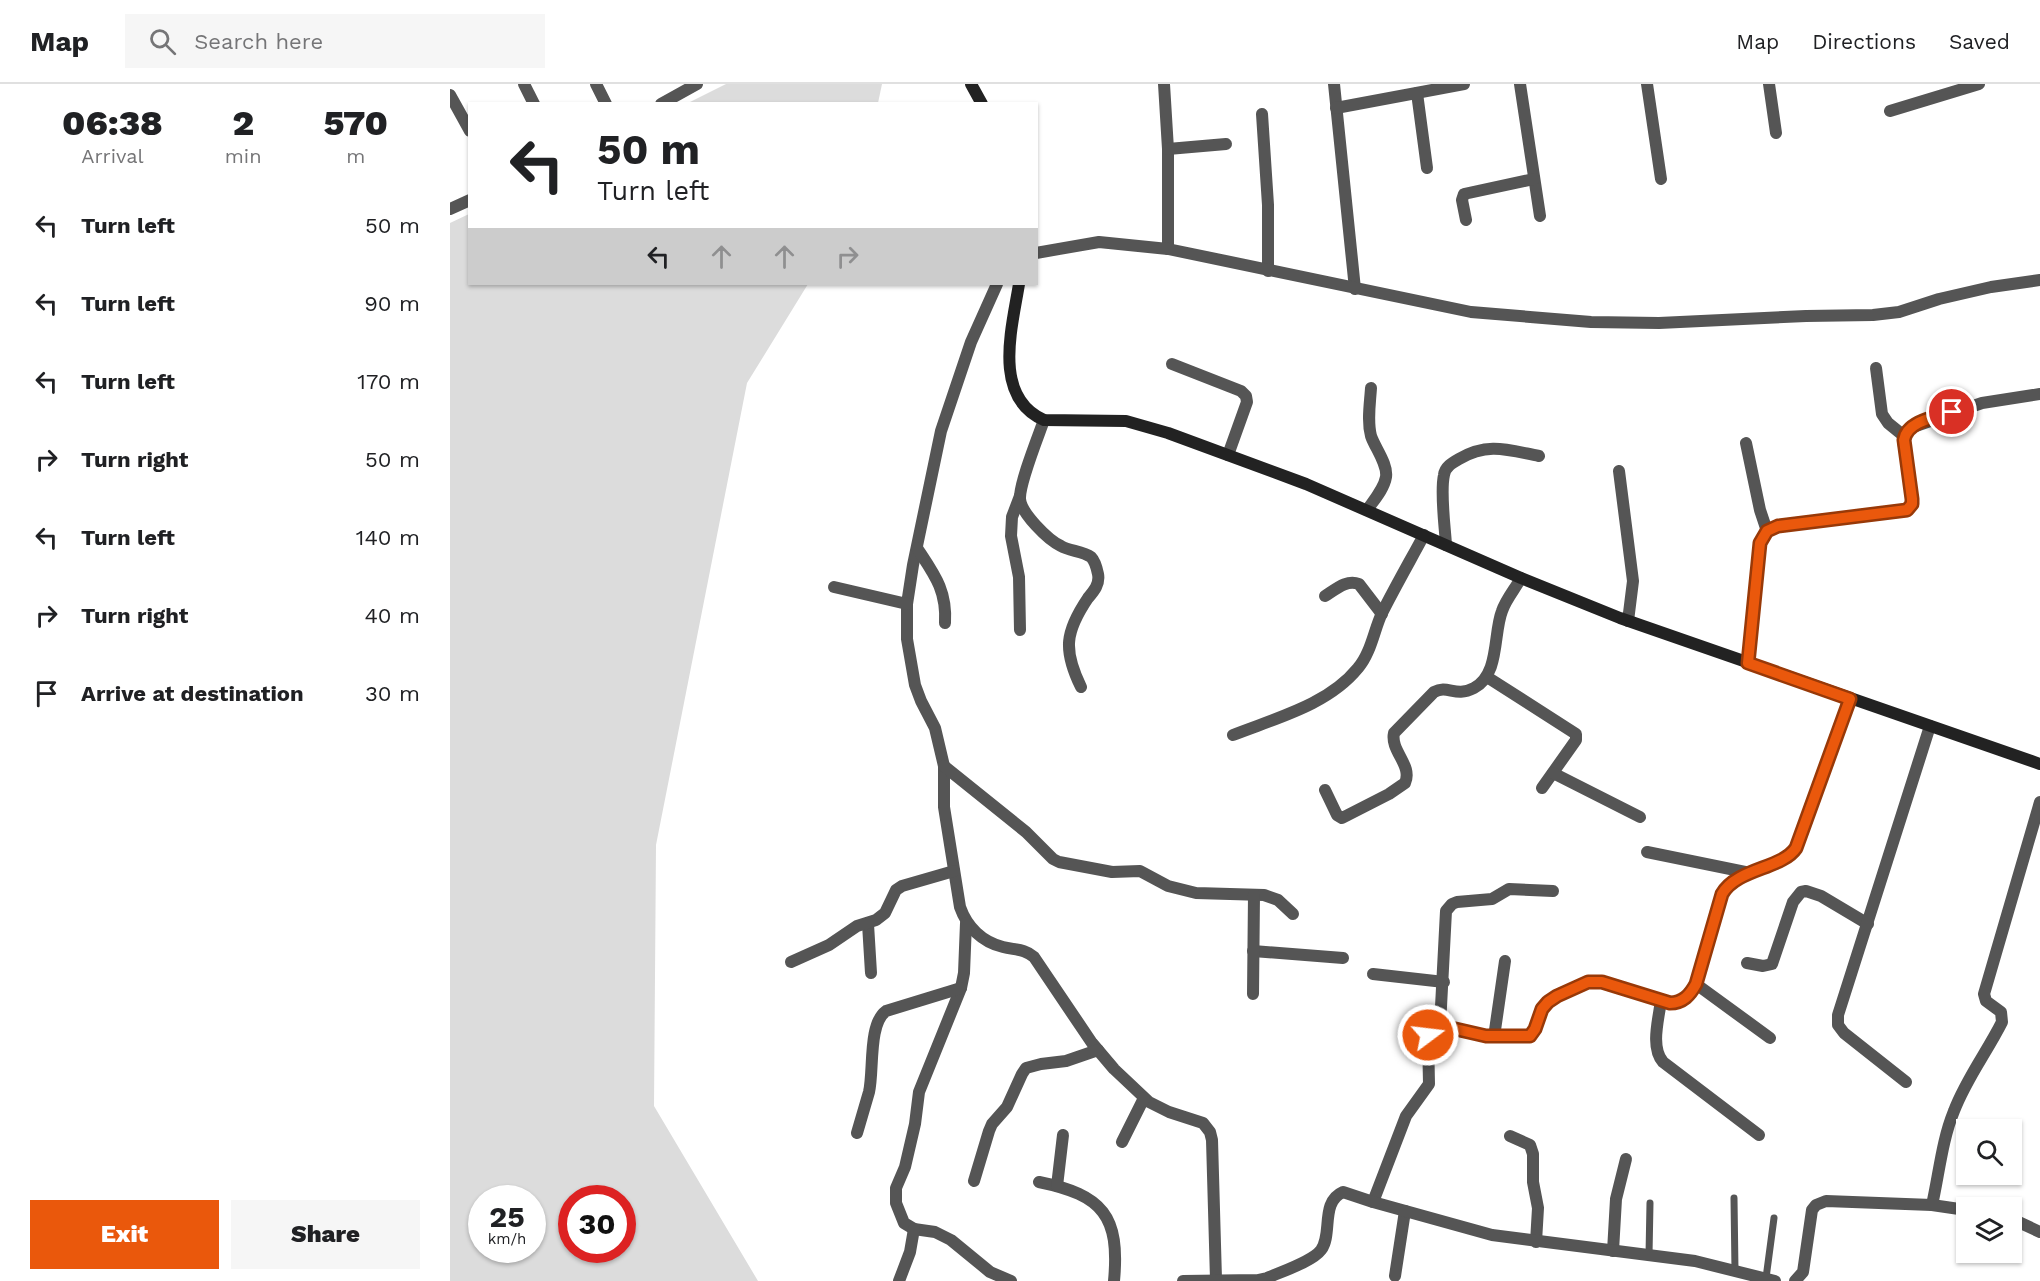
<!DOCTYPE html>
<html lang="en">
<head>
<meta charset="utf-8">
<style>
	:root { --surface:#fff; --page:#f6f6f6; --text:#202124; --muted:#757577; --line:#e0e0e0; --accent:#ea580c }
	body { margin:0; font-family:"Work Sans",sans-serif; background:var(--page); color:var(--text); height:100vh; display:flex; flex-direction:column; font-size:22px; white-space:nowrap }
	* { box-sizing:border-box; margin:0 }
	p { font-size:20px; color:var(--muted) }
	.icon { flex:none; width:33px; height:33px; fill:none; stroke:currentColor; stroke-width:2; stroke-linecap:round; stroke-linejoin:round }
	.map { position:relative; flex:1; overflow:hidden }
	.sheet { display:flex; flex-direction:column; background:var(--surface); width:450px }
	.sheet>* { flex:none }
	.top-card { position:absolute; left:18px; top:18px; width:570px; height:183px; border-radius:0px; box-shadow:0 2px 4px #0004; background:#fff; color:var(--text); overflow:hidden }
	.buttons { position:absolute; left:1506px; top:1035px; display:grid; gap:12px }
	.buttons a { display:grid; place-items:center; width:66px; height:66px; border-radius:0px; background:var(--surface); box-shadow:0 2px 4px #0004; font-size:30px }
	.speed { position:absolute; left:18px; top:1101px; display:flex; gap:12px; font-size:30px; font-weight:700; text-align:center }
	.speed>* { display:grid; place-content:center; width:78px; height:78px; border-radius:50%; background:var(--surface); box-shadow:0 2px 4px #0004; line-height:1 }
	.speed small { font-size:15px; font-weight:400 }
	.speed .limit { border:9px solid #d22; background:#fff; color:#111 }
	.pin { position:absolute; display:grid; place-items:center; width:51px; height:51px; color:#fff; margin:-26px; border:3px solid #fff; border-radius:50%; box-shadow:0 2px 6px #0007 }
	.me { position:absolute; width:66px; margin:-33px; rotate:75deg; stroke-linejoin:round; filter:drop-shadow(0 0 4px #0008) }
	.turn { display:flex; align-items:center; gap:21px; height:126px; padding:0 30px; font-size:27px }
	.turn .icon { width:78px; height:78px; stroke-width:2.5 }
	.turn b { display:block; font-size:42px; line-height:51px }
	.lanes { display:flex; align-items:center; height:57px; padding:0 30px; background:#0003; justify-content:center; gap:30px; direction:ltr }
	.lanes .off { opacity:.35 }
	.eta { display:flex; justify-content:space-evenly; align-items:center; height:102px; text-align:center }
	.eta b { font-size:36px; font-weight:800; line-height:42px }
	.cta { display:flex; gap:12px; margin-top:auto; padding:12px 30px }
	.cta a { flex:1; height:69px; border-radius:0px; background:var(--accent); color:#fff; font-size:24px; font-weight:800; line-height:69px; text-align:center }
	.cta a+a { background:var(--page); color:var(--text) }
	ul { padding:0; list-style:none }
	li { display:flex; align-items:center; gap:18px; height:78px; padding:0 30px }
	li div { flex:1 }
	li b { display:block; font-size:22px }
	li em { font-style:normal }
	header { display:flex; align-items:center; gap:36px; box-sizing:border-box; height:84px; padding:0 30px; background:var(--surface); border-bottom:2px solid var(--line) }
	header strong { font-size:28px }
	nav { display:flex; gap:33px; margin-inline-start:auto; font-size:21px }
	.search { width:420px; height:54px; background:var(--page); display:flex; align-items:center; gap:15px; box-sizing:border-box; padding:0 21px; border-radius:0px; color:var(--muted); font-size:22px }
	main { display:flex; flex:1; min-height:0 }
	.map>svg:first-child { display:block }
	.green { fill:#dcdcdc; fill-rule:evenodd }
	.lines { fill:none; stroke-linecap:round; stroke-linejoin:round }
	.lane { stroke:#555; stroke-width:7 }
	.street { stroke:#555; stroke-width:12 }
	.secondary { stroke:#222; stroke-width:12 }
	.route-casing { stroke:#983908; stroke-width:15 }
	.route { stroke:#ea580c; stroke-width:10 }
</style>
</head>
<body>
<header>
<strong>Map</strong>
<div class="search"><svg class="icon" aria-label="search" viewBox="0 0 24 24"><circle cx="10" cy="10" r="6"/><path d="M15 15l6 6"/></svg>Search here</div>
<nav><a>Map</a><a>Directions</a><a>Saved</a></nav>
</header>
<main>
<section class="sheet">
<div class="eta">
<div><b>06:38</b><p>Arrival</p></div>
<div><b>2</b><p>min</p></div>
<div><b>570</b><p>m</p></div>
</div>
<ul>
<li><svg class="icon" aria-label="left" viewBox="0 0 24 24"><path d="M17 20v-9H6M10 6l-5 5 5 5"/></svg><div><b>Turn left</b></div><em>50 m</em></li>
<li><svg class="icon" aria-label="left" viewBox="0 0 24 24"><path d="M17 20v-9H6M10 6l-5 5 5 5"/></svg><div><b>Turn left</b></div><em>90 m</em></li>
<li><svg class="icon" aria-label="left" viewBox="0 0 24 24"><path d="M17 20v-9H6M10 6l-5 5 5 5"/></svg><div><b>Turn left</b></div><em>170 m</em></li>
<li><svg class="icon" aria-label="right" viewBox="0 0 24 24"><path d="M7 20v-9h11M14 6l5 5-5 5"/></svg><div><b>Turn right</b></div><em>50 m</em></li>
<li><svg class="icon" aria-label="left" viewBox="0 0 24 24"><path d="M17 20v-9H6M10 6l-5 5 5 5"/></svg><div><b>Turn left</b></div><em>140 m</em></li>
<li><svg class="icon" aria-label="right" viewBox="0 0 24 24"><path d="M7 20v-9h11M14 6l5 5-5 5"/></svg><div><b>Turn right</b></div><em>40 m</em></li>
<li><svg class="icon" aria-label="arrive" viewBox="0 0 24 24"><path d="M6 21V4h12l-3 4 3 4H6"/></svg><div><b>Arrive at destination</b></div><em>30 m</em></li>
</ul>
<div class="cta"><a>Exit</a><a>Share</a></div>
</section>
<div class="map">
<svg width="1590" height="1197" viewBox="0 0 1590 1197">
	<rect width="100%" height="100%" fill="#fff"/>
	<g class="green">
		<path d="M276,0h156l-4,19h-190z"/>
		<path d="M19,130l1,70h338l-61,99 -91,462 -2,261 104,175h-308v-1058zM32,1114h50v52h-50zM122,1114h50v52h-50z"/>
	</g>
	<g class="lines">
		<g class="lane">
			<path d="M1284,1114l1,73"/>
			<path d="M1199,1171l1,-52"/>
			<path d="M1316,1194l8,-60"/>
		</g>
		<g class="street">
			<path d="M74,0l10,20"/>
			<path d="M146,0l10,20"/>
			<path d="M714,0l4,65v100"/>
			<path d="M884,0l21,205"/>
			<path d="M1070,0l20,132"/>
			<path d="M1197,0l14,95"/>
			<path d="M1319,0l7,49"/>
			<path d="M967,9l10,75"/>
			<path d="M0,11l20,36"/>
			<path d="M211,20l36,-20"/>
			<path d="M886,24l128,-24"/>
			<path d="M1440,27l89,-27"/>
			<path d="M812,30l6,91v66"/>
			<path d="M718,65l58,-5"/>
			<path d="M0,125l20,-9"/>
			<path d="M1016,136l-4,-20 2,-6 70,-15"/>
			<path d="M586,169l63,-11 69,7 303,63 120,10 68,1 147,-7 67,-1 26,-3 40,-13 52,-12 49,-7"/>
			<path d="M547,200l-26,58 -30,89 -28,134 -6,39v35l8,46 6,16 14,27 9,38v41l16,100c7,20 22,35 43,40 12,3 22,2 31,10l58,86 22,26 35,33 20,10 34,11 7,9 2,8 4,139"/>
			<path d="M722,280l69,27 5,5 1,6 -19,53"/>
			<path d="M1426,284l6,46 6,9 16,13"/>
			<path d="M594,336c-6,17 -25,64 -24,79 1,14 28,41 41,47 8,5 22,5 30,11 4,4 6,12 7,17 2,10 -4,17 -10,24 -23,34 -25,52 -7,89"/>
			<path d="M1296,359l14,67 7,21"/>
			<path d="M1169,387l14,110 -5,40"/>
			<path d="M570,412l-8,21 -1,19 8,41 1,53"/>
			<path d="M917,426c7,-10 17,-21 19,-33 2,-13 -11,-29 -15,-41 -4,-15 -1,-32 0,-48"/>
			<path d="M996,461c-1,-18 -6,-53 -2,-70 1,-8 8,-12 15,-16 29,-17 49,-9 80,-3"/>
			<path d="M467,464c17,26 30,42 28,75"/>
			<path d="M384,503l73,17"/>
			<path d="M875,512c11,-7 22,-17 34,-12l23,30"/>
			<path d="M1298,579l12,-120 7,-12 11,-5 129,-16 5,-6v-5l-9,-59 2,-7 5,-5 72,-25 58,-9"/>
			<path d="M1037,593l89,57v6l-34,48"/>
			<path d="M783,651c43,-17 95,-30 125,-67 13,-15 16,-38 24,-55 13,-26 28,-52 42,-78"/>
			<path d="M494,682l82,66 27,27 6,3 53,10 28,-1 28,15 28,7 68,2 14,5 15,14"/>
			<path d="M1103,689l87,44"/>
			<path d="M875,706l12,25 5,3 47,-24 16,-11c8,-18 -15,-32 -11,-50l40,-41c14,-8 21,6 40,-4 26,-14 19,-54 28,-77 4,-12 13,-22 19,-33"/>
			<path d="M1197,768l103,21"/>
			<path d="M516,839l-2,50 -3,15 -42,104 -4,32 -10,43 -9,21v15l8,20 10,6 21,3 16,8 39,32 21,9"/>
			<path d="M418,840l3,49"/>
			<path d="M803,867l90,7"/>
			<path d="M341,878l38,-17 28,-19 19,-6 9,-7 11,-23 6,-4 52,-15"/>
			<path d="M1297,879l16,3 9,-2 21,-62 8,-10 5,-1 15,5 47,28"/>
			<path d="M923,890l71,8"/>
			<path d="M1246,900l74,54"/>
			<path d="M803,910l1,-99"/>
			<path d="M1211,916c-2,18 -11,47 2,62l96,73"/>
			<path d="M990,942l6,-115 6,-7 5,-2 35,-3 17,-10 44,2"/>
			<path d="M1044,953l11,-76"/>
			<path d="M1456,998l-62,-49 -6,-8v-10l92,-289"/>
			<path d="M407,1049c4,-14 8,-27 12,-41 5,-21 -1,-68 17,-81l75,-23"/>
			<path d="M1060,1052l20,9 3,9v28l5,26 -2,34"/>
			<path d="M672,1058l22,-44"/>
			<path d="M524,1097l15,-50 3,-7 15,-17 15,-33 4,-6 15,-4 25,-3 32,-11"/>
			<path d="M589,1098c64,13 81,34 75,99"/>
			<path d="M607,1102l6,-51"/>
			<path d="M923,1118l33,-86 23,-32 -1,-49 4,-8 8,-1 46,10h44l5,-7 7,-20 6,-7 9,-6 31,-14h14l68,21h7l8,-5 11,-14 26,-90c15,-26 60,-24 74,-46l54,-149"/>
			<path d="M1482,1121c7,-31 10,-65 22,-94 12,-32 33,-59 48,-89l-1,-10 -15,-11 -2,-7 56,-192"/>
			<path d="M1562,1135l28,13"/>
			<path d="M1163,1167l3,-52 10,-40"/>
			<path d="M945,1192l10,-65"/>
			<path d="M449,1197l11,-29 4,-23"/>
			<path d="M733,1197l75,-1 9,-2c13,-6 45,-16 54,-28 12,-16 -1,-48 22,-58l30,10 119,33 203,26 80,20"/>
			<path d="M1345,1197l8,-9 9,-62 4,-5 10,-4 106,4 34,5"/>
		</g>
		<g class="secondary">
			<path d="M521,0l11,20"/>
			<path d="M569,200c-7,44 -27,113 25,136l82,1 42,12 138,51 215,94 99,40 420,146"/>
		</g>
	</g>
	<g class="lines">
		<g class="route-casing">
			<path id="route" d="M978,951l4,-8 6,-2 48,11h44l5,-7 7,-20 6,-7 9,-6 31,-14h14l68,21c13,0 20,-8 26,-19l26,-90c15,-26 60,-25 74,-46l54,-149 -102,-36 12,-120 7,-12 11,-5 129,-16 5,-6v-5l-8,-59c3,-19 32,-23 48,-28"/>
		</g>
		<use href="#route" class="route"/>
	</g>
</svg>
<div class="buttons">
<a><svg class="icon" aria-label="search" viewBox="0 0 24 24"><circle cx="10" cy="10" r="6"/><path d="M15 15l6 6"/></svg></a>
<a><svg class="icon" aria-label="layers" viewBox="0 0 24 24"><path d="M12 4l9 5-9 5-9-5zM3 14l9 5 9-5"/></svg></a>
</div>
<div class="speed"><div>25<small>km/h</small></div><div class="limit">30</div></div>
<div class="pin" style="left:1502px;top:328px;background:#d93025"><svg class="icon" aria-label="arrive" viewBox="0 0 24 24"><path d="M6 21V4h12l-3 4 3 4H6"/></svg></div>
<svg class="me" style="left:978px;top:951px" viewBox="-20 -20 40 40"><circle r="17" fill="#ea580c" stroke="#fff" stroke-width="3"/><path d="M0-11L8 9 0 5-8 9z" fill="#fff"/></svg>
<div class="top-card">
<div class="turn"><svg class="icon" aria-label="left" viewBox="0 0 24 24"><path d="M17 20v-9H6M10 6l-5 5 5 5"/></svg><div><b>50 m</b>Turn left</div></div>
<div class="lanes"><svg class="icon" aria-label="left" viewBox="0 0 24 24"><path d="M17 20v-9H6M10 6l-5 5 5 5"/></svg><svg class="icon off" aria-label="ahead" viewBox="0 0 24 24"><path d="M12 20V5M6 11l6-6 6 6"/></svg><svg class="icon off" aria-label="ahead" viewBox="0 0 24 24"><path d="M12 20V5M6 11l6-6 6 6"/></svg><svg class="icon off" aria-label="right" viewBox="0 0 24 24"><path d="M7 20v-9h11M14 6l5 5-5 5"/></svg></div>
</div>
</div>
</main>
</body>
</html>
